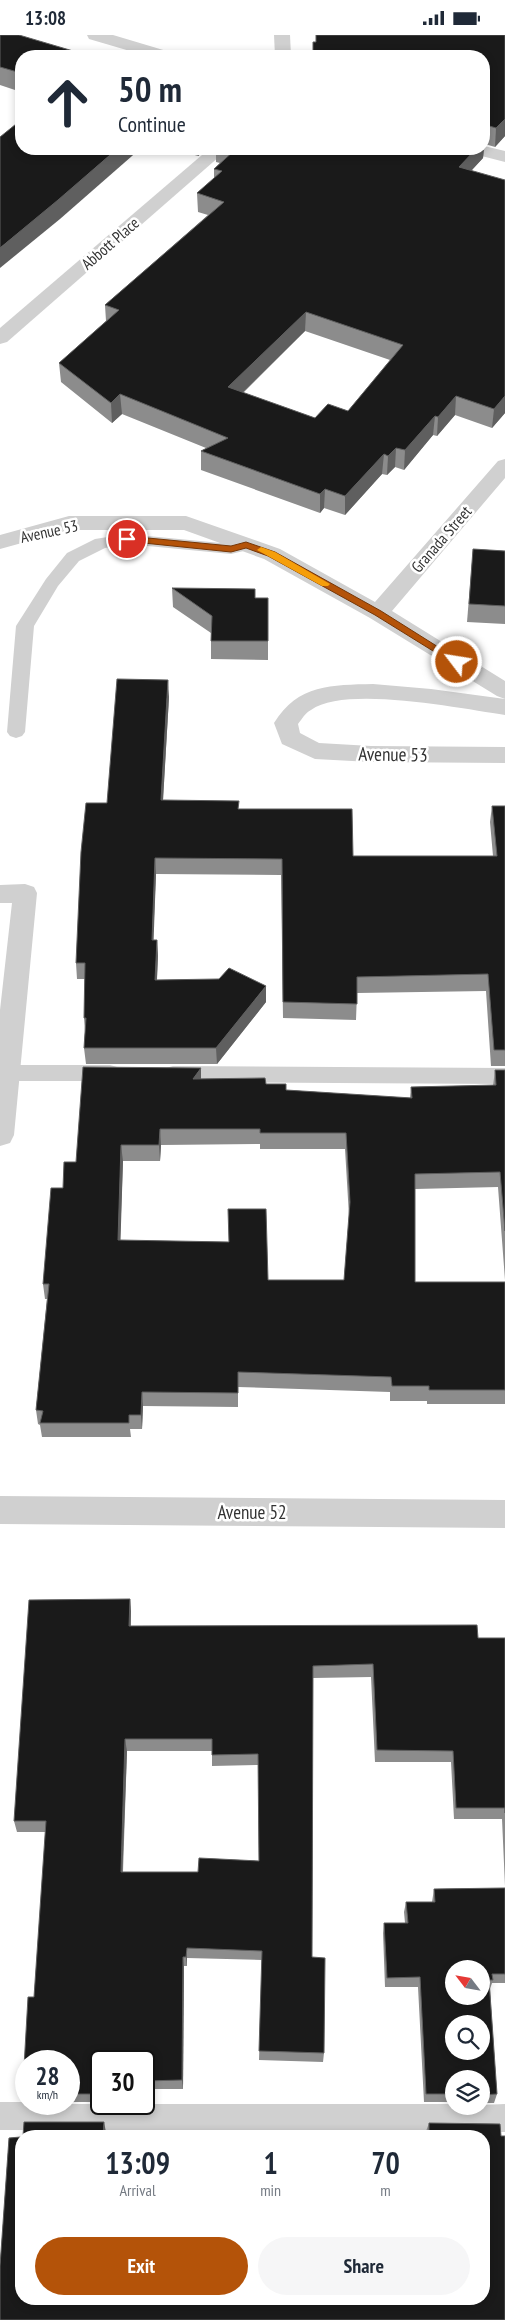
<!DOCTYPE html>
<html lang="en">
<head>
<meta charset="utf-8">
<style>
	:root { --surface:#fff; --page:#f6f6f7; --text:#1f2937; --muted:#747a83; --accent:#b45309 }
	body { margin:0; font-family:"PT Sans Narrow",sans-serif; background:var(--page); color:var(--text); height:100vh; display:flex; flex-direction:column; font-size:19px; white-space:nowrap }
	* { box-sizing:border-box; margin:0 }
	p { font-size:16px; color:var(--muted) }
	.icon { flex:none; width:28px; height:28px; fill:none; stroke:currentColor; stroke-width:2; stroke-linecap:round; stroke-linejoin:round }
	.map { position:relative; flex:1; overflow:hidden }
	.side { position:absolute; left:15px; top:2095px; width:475px; height:175px; display:flex; flex-direction:column; background:var(--surface); border-radius:20px; box-shadow:0 2px 8px #0003 }
	.side>* { flex:none }
	.guide { position:absolute; left:15px; top:15px; width:475px; height:105px; border-radius:20px; box-shadow:0 2px 8px #0003; background:#fff; color:var(--text); overflow:hidden }
	.needle { width:32px; rotate:301deg }
	.tools { position:absolute; left:445px; top:1925px; display:grid; gap:10px }
	.tools a { display:grid; place-items:center; width:45px; height:45px; border-radius:50%; background:var(--surface); box-shadow:0 2px 8px #0003; font-size:25px }
	.speed { position:absolute; left:15px; top:2015px; display:flex; gap:10px; font-size:25px; font-weight:700; text-align:center }
	.speed>* { display:grid; place-content:center; width:65px; height:65px; border-radius:50%; background:var(--surface); box-shadow:0 2px 8px #0003; line-height:1 }
	.speed small { font-size:12px; font-weight:400 }
	.speed .limit { border:2px solid #111; border-radius:8px; background:#fff; color:#111 }
	.pin { position:absolute; display:grid; place-items:center; width:42px; height:42px; color:#fff; margin:-21px; border:2px solid #fff; border-radius:50%; box-shadow:0 1px 5px #0007 }
	.me { position:absolute; width:55px; margin:-28px; rotate:301deg; stroke-linejoin:round; filter:drop-shadow(0 0 4px #0008) }
	.turn { display:flex; align-items:center; gap:18px; height:105px; padding:0 20px; font-size:22px }
	.turn .icon { width:65px; height:65px; stroke-width:2.5 }
	.turn b { display:block; font-size:35px; line-height:42px }
	.eta { display:flex; justify-content:space-evenly; align-items:center; height:85px; text-align:center }
	.eta b { font-size:30px; font-weight:600; line-height:35px }
	.button { display:flex; gap:10px; margin-top:auto; padding:10px 20px }
	.button a { flex:1; height:58px; border-radius:30px; background:var(--accent); color:#fff; font-size:20px; font-weight:600; line-height:58px; text-align:center }
	.button a+a { background:var(--page); color:var(--text) }
	.status { display:flex; justify-content:space-between; align-items:center; height:35px; padding:0 25px; background:var(--surface); direction:ltr }
	.status svg { height:14px; fill:currentColor }
	.map>svg:first-child { display:block }
	.lines { fill:none; stroke-linecap:round; stroke-linejoin:round }
	.service { fill:#d0d0d0; fill-rule:evenodd }
	.minor { fill:#d0d0d0; fill-rule:evenodd }
	.tertiary { fill:#d0d0d0; fill-rule:evenodd }
	.wall { fill:#8c8c8c; fill-rule:evenodd }
	.shaded-wall { fill:#5f5f5f }
	.building { fill:#1a1a1a; stroke:#5f5f5f; fill-rule:evenodd }
	.route { fill:#b45309; stroke:#753606 }
	.slow { fill:#f59e0b }
	.labels { text-anchor:middle; dominant-baseline:central; stroke-width:5; stroke-linejoin:round; paint-order:stroke }
	.far-street-label { font-size:16px; fill:#333; stroke:#fff }
	.street-label { font-size:19px; fill:#333; stroke:#fff }
</style>
</head>
<body>
<div class="status"><b>13:08</b><svg viewBox="0 0 49 12"><path d="M0 12V9h3v3zM5 12V6h3v6zM10 12V3h3v9zM15 12V0h3v12zM26 1h20v11H26zM47 4h2v5h-2z"/></svg></div>
<div class="map">
<svg width="505" height="2285" viewBox="0 0 505 2285">
	<rect width="100%" height="100%" fill="#fff"/>
	<g class="lines">
		<g class="service">
			<path d="M127,499l104,10 15,-4 6,1 2,4 -2,4 -21,5 -104,-10 -22,4 -26,13 -21,25 -24,40 -9,106 -3,4 -6,2 -6,-2 -3,-4 9,-106 30,-47 21,-26 28,-14z"/>
			<path d="M6,1030h104l7,2 3,6 -3,6 -7,2h-104l-6,-2v-12z"/>
			<path d="M173,1031l332,2v16l-332,-2 -7,-2 -3,-6 3,-6z"/>
			<path d="M0,2067h26v2h428v2l51,-2v28l-505,-2z"/>
		</g>
		<g class="minor">
			<path d="M274,0h16l1,21h-16z"/>
			<path d="M209,114h19l-221,193 -7,2v-16z"/>
			<path d="M505,424v19l-113,133 113,70v18l-8,-3 -127,-78 -106,-59 -80,-29h-115l-69,19v-14l69,-19h117l94,33 95,53 123,-141z"/>
			<path d="M373,649l58,5 74,10v16c-43,-6 -159,-30 -194,-5 -6,3 -9,9 -13,14l2,9 19,10 52,3 134,1v16l-134,-1 -56,-3 -33,-15 -8,-21c24,-39 58,-38 99,-39z"/>
			<path d="M25,849l9,3 3,6 -23,242 -4,8 -10,3v-136l12,-107h-12v-18z"/>
			<path d="M0,1461l505,4v28l-505,-4z"/>
		</g>
		<g class="tertiary">
			<path d="M87,0h26l57,17 2,4h-25l-58,-17z"/>
			<path d="M484,111l21,5v11l-35,-9 -3,-4h17z"/>
		</g>
	</g>
	<g class="wall">
		<path d="M0,0l21,21v36l-21,-7z"/>
		<path d="M316,0h189v101l-10,11 -10,-3 -2,14 -11,12 33,243 -13,15 -37,-13 -18,21 -4,-1 -29,35 -9,-3 -8,8 -5,-1 -37,41 -21,-7 -4,5 -119,-43v-19l5,-3 -84,-34 -10,9 -51,-41 -2,-19 47,-42 -1,-16 103,-90 -10,-3 -1,-19 17,-14v-10l6,-6 -4,-1v-13h268v-93h-171v-14h3zM305,296l85,29 -42,51 -33,7 -72,-25z"/>
		<path d="M175,114h32l-9,7z"/>
		<path d="M473,514l32,2v73l-38,-2z"/>
		<path d="M172,553l83,10 13,43v19l-57,-1v-26l-38,-26z"/>
		<path d="M169,662l-6,103 76,9 114,47h140l-3,-34 2,-16h13v260h-14l-5,-75 -129,2 -1,27 -73,-2 -2,-143 -125,-1 -3,66h4l1,16 -1,24 109,22 -49,62h-131l-2,-16 1,-16 -1,-14 1,-39h-8l-1,-16 31,-160z"/>
		<path d="M201,1033v11l65,5 20,6 124,8 1,-11 82,-1 2,-16h10v210l-7,-93 -83,2v93h90v122h-78v-3h-37v-9l-152,-5v20l-95,-1 -1,23h-12l1,8h-89l-2,-12 -2,-1 -2,-14 11,-111h-2l-2,-15 20,-96 13,-26zM260,1109v5h85l4,67 -5,64h-76l-148,-40 3,-79h37l1,-16z"/>
		<path d="M130,1564l1,13v14l347,12h27v248l-3,-67h-48l-3,-57h-76l-4,-85 -58,1 -1,279 12,96 -1,9 -64,-2 3,-100 -75,-2v8h-3l-1,123h-39v-28h-43v41h-32v-41h-43v13l-2,-7 10,-70 12,-165h-29l-3,-11zM127,1716h85v15l46,-1 1,96 -61,11h-75z"/>
		<path d="M505,1853v95h-13l-2,6 7,105 -3,9h-13v-24h-27v23h-30l-6,-115h-33l-2,-54 1,-10h21l-1,-11 2,-10h26l2,-13z"/>
		<path d="M429,2088l71,1 1,12h4v184h-505v-54l9,-128 12,-1v162h463v-163h-58l-1,-2z"/>
	</g>
	<g class="shaded-wall">
		<path d="M505,84v17l-10,11 1,-19z"/>
		<path d="M486,90l-3,33 -26,28 2,-19 17,-18h8v-21z"/>
		<path d="M117,114h23l-80,70 -60,49v-20z"/>
		<path d="M198,114h9l-9,7z"/>
		<path d="M306,277l-1,19 -77,76v-20z"/>
		<path d="M120,359l2,20 -10,9 -1,-20z"/>
		<path d="M456,361l-1,19 -18,21 1,-19z"/>
		<path d="M505,361v17l-13,15 2,-19z"/>
		<path d="M435,381l-2,19 -29,35 1,-20z"/>
		<path d="M396,413l-1,19 -8,8 1,-19z"/>
		<path d="M384,419l-2,20 -37,41v-19z"/>
		<path d="M325,454l-1,19 -4,5v-19z"/>
		<path d="M168,645l1,17 -7,120 -1,-17z"/>
		<path d="M155,823l1,16 -3,82 -1,-16z"/>
		<path d="M157,905l1,16 -2,40 -1,-16z"/>
		<path d="M266,951v16l-49,62 -1,-16z"/>
		<path d="M201,1033v16l-8,-5z"/>
		<path d="M160,1094l1,16 -1,16 -1,-16z"/>
		<path d="M121,1110l2,16 -3,95 -2,-16z"/>
		<path d="M142,1357l1,14 -1,23 -1,-14z"/>
		<path d="M130,1564l1,13 -1,27 -1,-13z"/>
		<path d="M125,1704l2,12 -5,131 -1,-10z"/>
		<path d="M187,1913v18l-1,-9z"/>
		<path d="M183,1922l1,9 -1,123 -1,-9z"/>
		<path d="M104,2087l2,10v4h-3z"/>
	</g>
	<g class="building">
		<path d="M0,0h19l71,21h-69v17l-21,-6z"/>
		<path d="M316,0h189v84l-9,9 -10,-3 -2,3v-72h-171v-14h3z"/>
		<path d="M21,85v29h96l-59,51 -58,48v-111z"/>
		<path d="M234,114h242l-17,18 46,13v216l-11,13 -38,-13 -18,21 -3,-1 -30,34 -9,-2 -8,8 -4,-2 -39,42 -20,-7 -5,5 -119,-43 27,-13 -108,-44 -9,9 -52,-40 60,-53 -14,-5 119,-103 -27,-9 25,-22 -8,-2 22,-20zM306,277l97,33 -55,66 -20,-7 -13,14 -87,-31z"/>
		<path d="M473,514l32,2v55l-36,-2z"/>
		<path d="M172,553l83,1v9h13v43h-57l1,-25z"/>
		<path d="M117,644l51,1 -7,120 78,1 -1,8h114l1,47h144l-5,-50h13v244h-11l-6,-76 -131,3v27l-74,-2 -1,-143 -127,-1 -3,82h5l-2,40 64,-1 10,-11 37,18 -50,62h-132l2,-30h-2l1,-55h-9l5,-111 5,-49h21z"/>
		<path d="M83,1032l118,1 -8,11 72,-1 1,6h20v6l126,8 -1,-11 85,-2 -1,-15h10v161l-5,-59 -85,2v108h90v108h-76v-4h-37l-1,-9 -153,-5v21l-96,-1 -1,23h-12v8h-89l3,-12 -7,-1 13,-126h-6l8,-96h12l1,-26h12zM160,1094h100v4h86l4,69 -6,78h-76l-2,-71h-38l1,33 -111,-2 3,-95h38z"/>
		<path d="M130,1564l-1,27 348,-1 1,13h27v175v-5h-49l-3,-57 -76,-1 -4,-86 -60,2 -1,291 13,1 -1,95 -65,-2 3,-100 -75,-3 -1,9h-3l-1,123 -38,1v-20h-43v33h-32v-33h-43v6h-2l4,-70h6l12,-176h-32l15,-221zM125,1704h87v16l46,-1 1,107 -60,-3 -1,14h-77z"/>
		<path d="M505,1853v86h-13l1,6h-4l8,114 -16,1v-16h-27v15h-28l-6,-117 -33,1 -3,-55h24l-2,-21h29l-1,-13zM454,1934h27v27h-27zM454,1989h27v27h-27z"/>
		<path d="M24,2087h80l-1,14h-80z"/>
		<path d="M429,2088l71,1 1,12h4v184h-505v-54l9,-128 12,-1v162h463v-163h-55z"/>
	</g>
	<path class="route" d="M127,501l104,10 15,-4 29,10 106,59 81,51 -5,3 -3,-1 -79,-49 -107,-59 -22,-8 -15,4 -107,-11 -2,-2z"/>
	<path class="slow" d="M261,512l14,5 55,32 -2,2h-6l-65,-36z"/>
	<g class="labels">
		<g class="far-street-label">
			<text transform="translate(110 208) rotate(-41)">Abbott Place</text>
			<text transform="translate(49 496) rotate(-12)">Avenue 53</text>
			<text transform="translate(441 504) rotate(-49)">Granada Street</text>
		</g>
		<g class="street-label">
			<text transform="translate(393 719) rotate(1)">Avenue 53</text>
			<text x="252" y="1477">Avenue 52</text>
		</g>
	</g>
</svg>
<div class="tools">
<a><svg class="needle" viewBox="-14 -14 28 28"><path d="M0-13l5 13h-10z" fill="#e53935"/><path d="M0 13l5-13h-10z" fill="#747a83"/></svg></a>
<a><svg class="icon" aria-label="search" viewBox="0 0 24 24"><circle cx="10" cy="10" r="6"/><path d="M15 15l6 6"/></svg></a>
<a><svg class="icon" aria-label="layers" viewBox="0 0 24 24"><path d="M12 4l9 5-9 5-9-5zM3 14l9 5 9-5"/></svg></a>
</div>
<div class="speed"><div>28<small>km/h</small></div><div class="limit">30</div></div>
<div class="pin" style="left:127px;top:504px;background:#d93025"><svg class="icon" aria-label="arrive" viewBox="0 0 24 24"><path d="M6 21V4h12l-3 4 3 4H6"/></svg></div>
<svg class="me" style="left:457px;top:627px" viewBox="-20 -20 40 40"><circle r="17" fill="#b45309" stroke="#fff" stroke-width="3"/><path d="M0-11L8 9 0 5-8 9z" fill="#fff"/></svg>
<div class="guide">
<div class="turn"><svg class="icon" aria-label="ahead" viewBox="0 0 24 24"><path d="M12 20V5M6 11l6-6 6 6"/></svg><div><b>50 m</b>Continue</div></div>
</div>
<section class="side">
<div class="eta">
<div><b>13:09</b><p>Arrival</p></div>
<div><b>1</b><p>min</p></div>
<div><b>70</b><p>m</p></div>
</div>
<div class="button"><a>Exit</a><a>Share</a></div>
</section>
</div>
</body>
</html>
